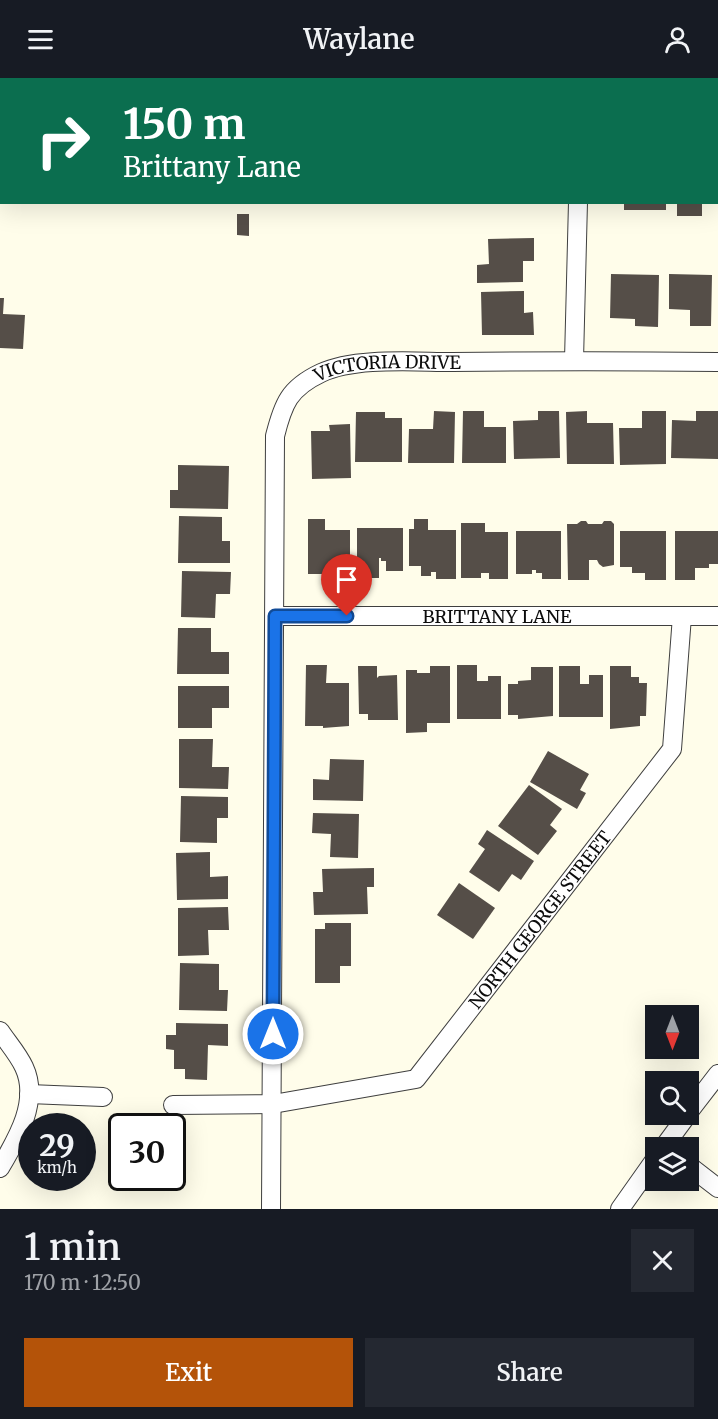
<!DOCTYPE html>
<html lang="en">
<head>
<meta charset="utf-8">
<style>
	:root { --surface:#171b24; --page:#242831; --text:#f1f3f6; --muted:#9ea1a6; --accent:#b45309 }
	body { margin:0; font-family:Merriweather,serif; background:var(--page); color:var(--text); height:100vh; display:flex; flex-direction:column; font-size:22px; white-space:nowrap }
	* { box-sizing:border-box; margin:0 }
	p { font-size:20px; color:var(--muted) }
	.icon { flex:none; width:33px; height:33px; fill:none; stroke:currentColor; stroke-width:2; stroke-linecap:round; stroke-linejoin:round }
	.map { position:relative; height:1131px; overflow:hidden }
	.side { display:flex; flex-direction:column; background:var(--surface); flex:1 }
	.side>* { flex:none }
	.banner { position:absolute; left:0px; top:0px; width:718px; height:126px; box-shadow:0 6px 24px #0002; background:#0b6e4f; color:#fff; overflow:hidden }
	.needle { width:39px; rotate:180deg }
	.tools { position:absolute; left:645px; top:927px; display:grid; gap:12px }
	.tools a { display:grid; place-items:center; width:54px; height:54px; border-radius:0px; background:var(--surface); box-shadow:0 6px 24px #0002; font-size:30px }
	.speed { position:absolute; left:18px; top:1035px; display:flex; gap:12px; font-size:30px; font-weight:700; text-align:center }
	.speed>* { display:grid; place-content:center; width:78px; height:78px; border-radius:50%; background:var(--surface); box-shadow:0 6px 24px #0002; line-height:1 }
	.speed small { font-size:15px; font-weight:400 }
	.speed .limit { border:3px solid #111; border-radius:9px; background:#fff; color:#111 }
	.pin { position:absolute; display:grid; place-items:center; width:51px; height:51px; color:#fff; margin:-62px -26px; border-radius:50% 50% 50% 0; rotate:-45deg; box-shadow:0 0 6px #0007 }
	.pin .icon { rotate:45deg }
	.me { position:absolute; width:66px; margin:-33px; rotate:0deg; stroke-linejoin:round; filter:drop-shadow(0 0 4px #0008) }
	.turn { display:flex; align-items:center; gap:21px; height:126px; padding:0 24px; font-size:27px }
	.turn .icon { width:78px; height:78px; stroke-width:2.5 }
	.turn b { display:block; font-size:42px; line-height:51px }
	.round { display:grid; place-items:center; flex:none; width:63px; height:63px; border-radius:0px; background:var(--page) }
	.head { display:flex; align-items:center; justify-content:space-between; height:102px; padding:0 24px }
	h1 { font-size:36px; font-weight:600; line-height:45px }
	.primary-button { display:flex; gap:12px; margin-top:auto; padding:12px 24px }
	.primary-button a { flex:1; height:69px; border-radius:0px; background:var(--accent); color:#fff; font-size:24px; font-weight:600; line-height:69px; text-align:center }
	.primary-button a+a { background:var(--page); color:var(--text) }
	header { display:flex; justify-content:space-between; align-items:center; height:78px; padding:0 24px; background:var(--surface); font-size:27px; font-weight:600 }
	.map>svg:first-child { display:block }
	.building { fill:#554e48 }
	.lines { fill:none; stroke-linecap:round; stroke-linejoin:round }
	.minor-casing { stroke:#3f3f3f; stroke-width:20 }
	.minor { stroke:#fff; stroke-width:18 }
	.route-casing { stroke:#114b97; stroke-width:15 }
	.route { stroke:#1a73e8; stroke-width:10 }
	.labels { text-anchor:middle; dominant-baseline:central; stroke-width:6; stroke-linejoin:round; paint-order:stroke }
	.street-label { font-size:18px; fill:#0c0c0c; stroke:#fff }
</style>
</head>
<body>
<header><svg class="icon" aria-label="menu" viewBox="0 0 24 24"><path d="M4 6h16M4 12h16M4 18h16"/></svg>Waylane<svg class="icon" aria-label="person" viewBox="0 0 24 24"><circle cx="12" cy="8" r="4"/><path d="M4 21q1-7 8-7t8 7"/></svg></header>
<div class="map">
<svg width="718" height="1131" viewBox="0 0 718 1131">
	<rect width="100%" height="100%" fill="#fffdea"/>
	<g class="building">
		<rect x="624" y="124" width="42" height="8"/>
		<rect x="677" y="124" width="25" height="14"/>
		<path d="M237,136h12v22l-12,-1z"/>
		<path d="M534,160v23h-11v21l-46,1v-18l12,-1 -1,-25z"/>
		<path d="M611,196l48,1 -1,52 -23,-1v-7l-25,-1z"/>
		<path d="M669,196l43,1 -1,51h-21v-16l-21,-1z"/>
		<path d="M524,213v22l9,-1 1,23h-52l-1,-43z"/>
		<path d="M0,220h4l-1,16 22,1 -2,34 -23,-1z"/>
		<path d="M434,333l21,1 -1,51h-46l1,-34h24z"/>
		<path d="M463,333h21v16h22v36h-44z"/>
		<path d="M538,333h21l1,47 -46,1 -1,-38 25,-1z"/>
		<path d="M587,333v12h26l1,41h-47l-1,-52z"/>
		<path d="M642,333h24v53l-46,1 -1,-37h23z"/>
		<path d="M696,333h22v48l-47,-1 1,-38 24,1z"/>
		<path d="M356,334h29v6h17v44h-47z"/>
		<path d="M350,346l1,54 -39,1 -1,-48h19l-1,-6z"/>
		<path d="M178,387l51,1 -1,43 -58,-1v-18h8z"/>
		<path d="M179,438l43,1v24h8v22h-52z"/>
		<path d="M308,441h17v11h25v49h-28v-5h-14z"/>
		<path d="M414,441h14v11h28v49h-20v-7h-5v4h-10v-10h-12v-37h5z"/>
		<path d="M581,443h5l2,3h14l2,-3h7l3,3v41l-11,2 -4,-3 -2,-4h-8v20h-21l-1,-56h10z"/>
		<path d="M461,445h24v9h23v47h-19v-6h-8v5h-20z"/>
		<path d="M357,450h46v43h-17v-10h-5v-3h-2v20h-22z"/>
		<path d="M516,453h45v48h-19v-6h-6v-3h-4v4h-16z"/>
		<path d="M620,453h46v49h-21v-7h-13v-6h-12z"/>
		<path d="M675,453h43v33h-9v4h-14v12h-20z"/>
		<path d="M182,493l49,1 -1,22h-14l-1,24 -34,-1z"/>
		<path d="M178,550h33v24h18v22h-52z"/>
		<path d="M306,587h21l-1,18h23v43l-26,2v-2h-18z"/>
		<path d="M457,587h20v16h11v-5h13v43h-44z"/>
		<path d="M358,588h19v12l2,-2 18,-1 1,45h-30v-6h-9z"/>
		<path d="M430,588h20v57h-23v9l-21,1v-63h11v3h13z"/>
		<path d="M559,588h21v18h9v-9h14v42h-44z"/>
		<path d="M610,588h21v11h8v6h8l-1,33h-6v10l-30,3z"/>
		<path d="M531,589h22v49l-35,3v-4h-10v-31h10v-3l13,-1z"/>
		<path d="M178,608h51v22h-17v20h-34z"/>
		<path d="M179,661h34l-1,28h17l-1,22 -49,-1z"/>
		<path d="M548,673l41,23 -9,16 6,3 -9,16 -47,-27z"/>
		<path d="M330,681l34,1 -1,41 -50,-1v-21l16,1z"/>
		<path d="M529,707l33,24 -12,16 7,6 -19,24 -40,-29z"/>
		<path d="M181,718l47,1v21h-11v25l-37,-1z"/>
		<path d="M313,735l46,1 -1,44 -28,-1 1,-23 -19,-1z"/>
		<path d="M487,752l47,31 -13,19 -9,-6 -13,18 -30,-20 16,-23 -7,-5z"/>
		<path d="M210,774v25l18,-1v23l-51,1 -1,-47z"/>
		<path d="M374,790v19h-7l1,27 -54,1 -1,-23h10l-1,-23z"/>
		<path d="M459,805l36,25 -22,31 -36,-24z"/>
		<path d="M228,829l1,23h-21l1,25 -31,1v-48z"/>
		<path d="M325,845h26v43h-11v17h-25v-54h10z"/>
		<path d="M180,885l39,1v26h9l-1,21 -48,-1z"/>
		<path d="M176,945l52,1v22l-20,-1 -1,35 -22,-1v-10h-11v-19l-8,-1v-14h10z"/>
	</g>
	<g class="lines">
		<g class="minor-casing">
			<g id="minor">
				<path d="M717,29h1"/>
				<path d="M574,282l4,-158"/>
				<path id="s1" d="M275,538h443"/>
				<path d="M0,953c8,12 18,23 24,36 16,34 -7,72 -24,101"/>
				<path d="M29,1016l74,3"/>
				<path id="s2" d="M173,1027l100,-1 143,-25 256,-330 10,-133"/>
				<path d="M688,1035l30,-39"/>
				<path d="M663,1070l25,-34"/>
				<path d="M688,1087l30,23"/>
				<path id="s3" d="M271,1131l4,-773c8,-32 14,-48 46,-63 34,-16 93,-11 131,-11 89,-1 177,-1 266,0"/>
				<path d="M620,1131l36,-51"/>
			</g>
		</g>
		<use href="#minor" class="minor"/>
	</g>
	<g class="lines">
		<g class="route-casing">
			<path id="route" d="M273,956l2,-418h72"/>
		</g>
		<use href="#route" class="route"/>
	</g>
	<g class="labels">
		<g class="street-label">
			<text stroke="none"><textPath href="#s3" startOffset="922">VICTORIA DRIVE</textPath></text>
			<text stroke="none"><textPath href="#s1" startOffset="222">BRITTANY LANE</textPath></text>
			<text stroke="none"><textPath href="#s2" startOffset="447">NORTH GEORGE STREET</textPath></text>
		</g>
	</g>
</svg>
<div class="tools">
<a><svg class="needle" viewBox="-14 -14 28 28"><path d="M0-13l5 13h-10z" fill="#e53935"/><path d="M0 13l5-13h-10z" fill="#9ea1a6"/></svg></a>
<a><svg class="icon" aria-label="search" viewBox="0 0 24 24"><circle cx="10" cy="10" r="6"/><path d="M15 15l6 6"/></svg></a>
<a><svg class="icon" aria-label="layers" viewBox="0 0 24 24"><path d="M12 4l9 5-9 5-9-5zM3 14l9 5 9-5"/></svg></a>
</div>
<div class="speed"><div>29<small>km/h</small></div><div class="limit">30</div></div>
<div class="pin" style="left:347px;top:538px;background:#d93025"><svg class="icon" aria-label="arrive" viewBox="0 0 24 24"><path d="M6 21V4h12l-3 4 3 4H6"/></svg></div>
<svg class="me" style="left:273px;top:956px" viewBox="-20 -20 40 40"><circle r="17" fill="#1a73e8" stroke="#fff" stroke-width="3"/><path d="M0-11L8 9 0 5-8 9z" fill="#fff"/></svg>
<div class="banner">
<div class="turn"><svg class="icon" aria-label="right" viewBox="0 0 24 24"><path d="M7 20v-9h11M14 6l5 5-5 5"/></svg><div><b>150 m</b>Brittany Lane</div></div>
</div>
</div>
<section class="side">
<div class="head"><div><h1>1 min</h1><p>170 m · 12:50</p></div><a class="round"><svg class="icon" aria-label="close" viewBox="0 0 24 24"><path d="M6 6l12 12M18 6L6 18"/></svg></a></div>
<div class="primary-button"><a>Exit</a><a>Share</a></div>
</section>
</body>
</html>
